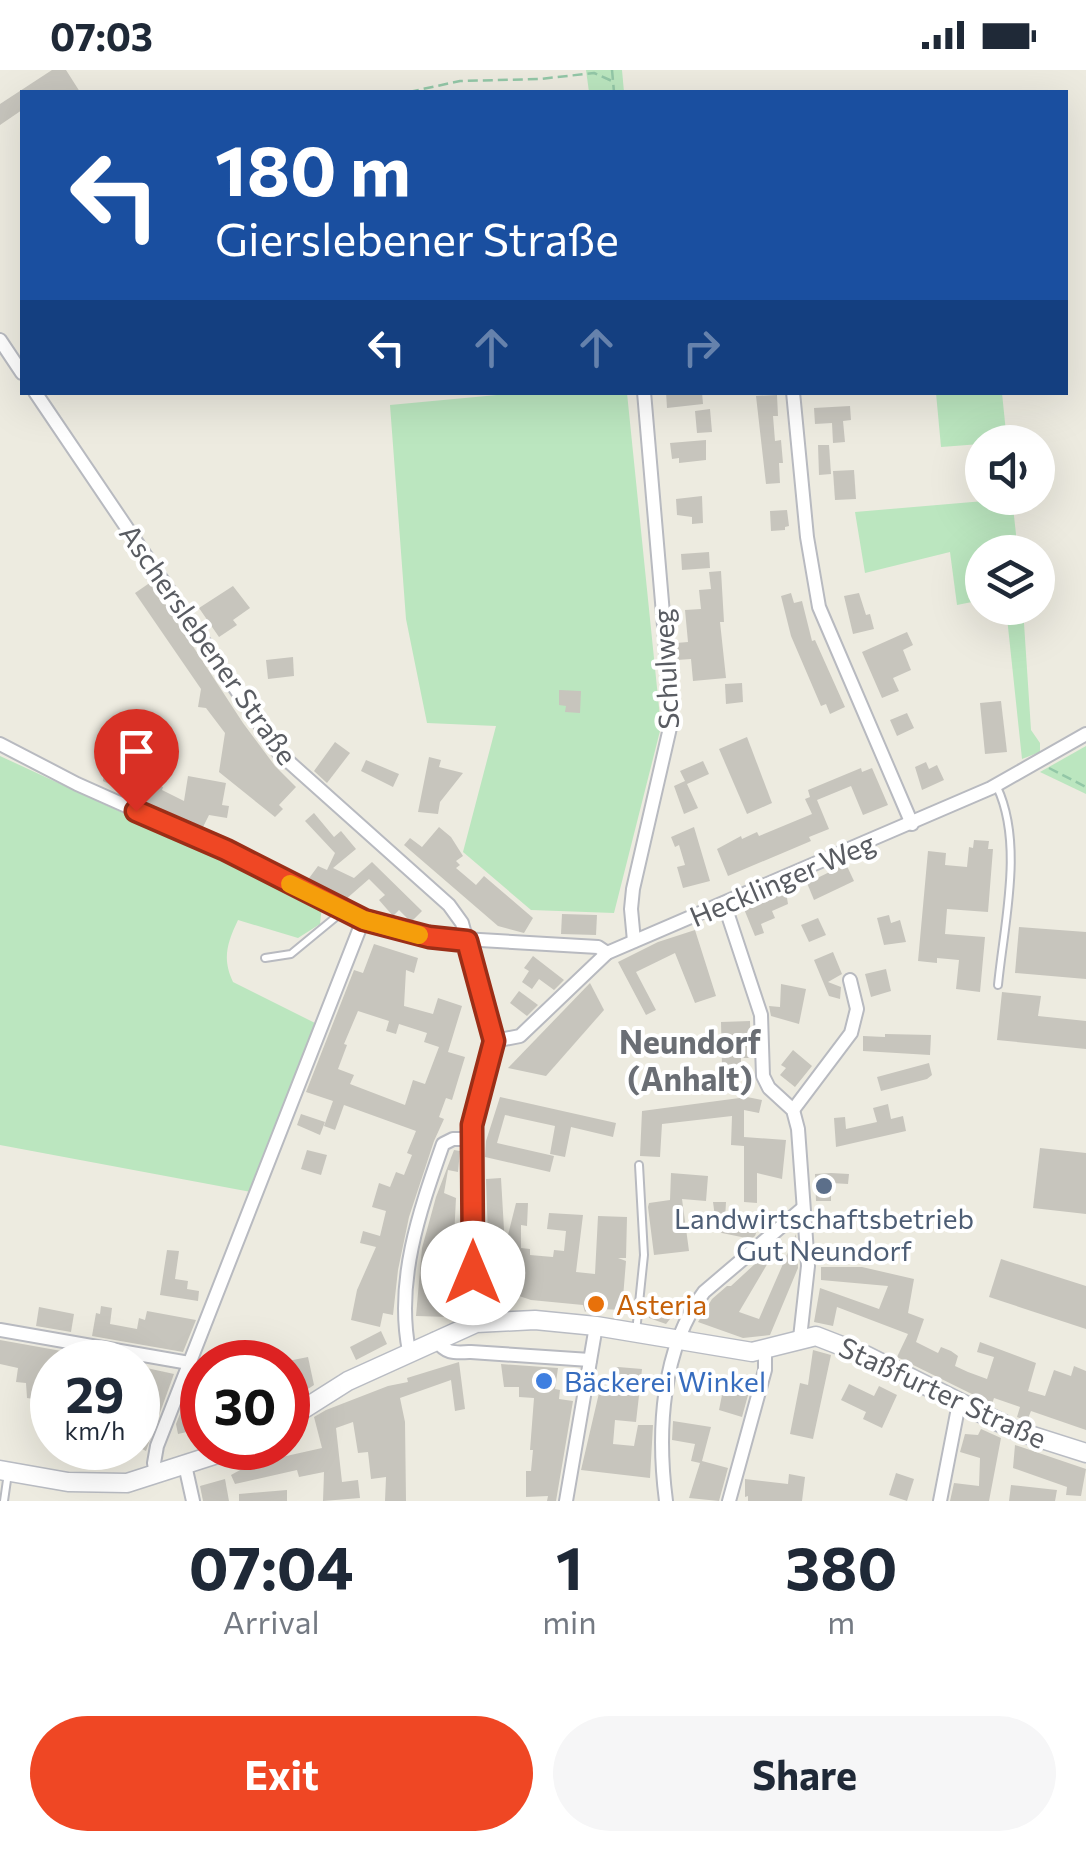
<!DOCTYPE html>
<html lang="en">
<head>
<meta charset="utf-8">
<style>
	:root { --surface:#fff; --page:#f6f6f7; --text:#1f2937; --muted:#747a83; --accent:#ef4724 }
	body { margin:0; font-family:Commissioner,sans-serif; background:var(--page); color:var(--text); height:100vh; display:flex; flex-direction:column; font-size:38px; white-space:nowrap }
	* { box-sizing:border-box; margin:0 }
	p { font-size:32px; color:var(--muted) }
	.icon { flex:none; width:55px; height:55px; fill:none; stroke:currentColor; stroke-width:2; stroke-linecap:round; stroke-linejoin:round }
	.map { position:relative; height:1431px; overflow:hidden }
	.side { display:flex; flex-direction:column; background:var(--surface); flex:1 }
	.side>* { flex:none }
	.guide { position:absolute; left:20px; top:20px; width:1048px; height:305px; border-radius:0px; box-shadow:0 10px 40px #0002; background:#1a4fa0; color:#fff; overflow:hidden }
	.fabs { position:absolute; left:965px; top:355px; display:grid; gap:20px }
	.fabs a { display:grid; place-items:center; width:90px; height:90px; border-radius:50%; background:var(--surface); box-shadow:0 10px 40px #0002; font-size:50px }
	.speed { position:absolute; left:30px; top:1270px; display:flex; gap:20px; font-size:50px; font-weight:700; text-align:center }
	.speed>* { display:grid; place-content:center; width:130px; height:130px; border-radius:50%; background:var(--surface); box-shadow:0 10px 40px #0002; line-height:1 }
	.speed small { font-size:25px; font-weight:400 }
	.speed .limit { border:15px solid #d22; background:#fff; color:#111 }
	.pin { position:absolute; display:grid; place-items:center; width:85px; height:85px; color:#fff; margin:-102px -42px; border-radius:50% 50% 50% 0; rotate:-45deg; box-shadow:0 0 10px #0007 }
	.pin .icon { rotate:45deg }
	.me { position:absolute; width:110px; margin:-55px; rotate:0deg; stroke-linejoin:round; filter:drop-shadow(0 0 8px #0008) }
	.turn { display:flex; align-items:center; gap:35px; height:210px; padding:0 30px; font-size:45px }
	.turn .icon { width:130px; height:130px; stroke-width:2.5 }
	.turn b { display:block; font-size:70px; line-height:85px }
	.lanes { display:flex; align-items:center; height:95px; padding:0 30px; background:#0003; justify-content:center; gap:50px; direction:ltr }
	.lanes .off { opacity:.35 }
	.eta { display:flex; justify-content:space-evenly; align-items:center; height:170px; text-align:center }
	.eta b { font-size:60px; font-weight:700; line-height:70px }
	.button { display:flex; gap:20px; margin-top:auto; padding:20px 30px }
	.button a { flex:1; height:115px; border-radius:60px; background:var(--accent); color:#fff; font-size:40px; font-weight:700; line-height:115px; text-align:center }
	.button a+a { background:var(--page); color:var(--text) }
	.status { display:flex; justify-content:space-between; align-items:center; height:70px; padding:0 50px; background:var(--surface); direction:ltr }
	.status svg { height:28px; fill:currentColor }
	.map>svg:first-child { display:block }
	.green { fill:#bbe6bf }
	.building { fill:#c7c5bd; fill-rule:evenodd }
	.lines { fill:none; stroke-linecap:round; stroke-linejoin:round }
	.service-casing { stroke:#b8bac0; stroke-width:10 }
	.minor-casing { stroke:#b8bac0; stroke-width:16 }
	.secondary-casing { stroke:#b9bcc3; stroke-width:21 }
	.path { stroke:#93c7a7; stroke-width:2.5; stroke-dasharray:10 5; stroke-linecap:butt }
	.service { stroke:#fff; stroke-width:6 }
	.minor { stroke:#fff; stroke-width:12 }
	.secondary { stroke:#fff; stroke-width:18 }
	.route-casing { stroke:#9b2e17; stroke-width:25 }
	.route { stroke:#ef4724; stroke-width:18 }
	.slow { stroke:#f59e0b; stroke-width:18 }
	.service-dot { fill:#5c6f8a; stroke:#fff; stroke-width:4 }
	.food-dot { fill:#e8710a; stroke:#fff; stroke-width:4 }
	.shop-dot { fill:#3f7fe0; stroke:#fff; stroke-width:4 }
	.labels { text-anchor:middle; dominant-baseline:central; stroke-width:8; stroke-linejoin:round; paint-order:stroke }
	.street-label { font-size:28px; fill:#595c62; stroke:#fff }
	.service-label { font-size:28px; fill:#4e5e75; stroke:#fff }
	.food-label { font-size:28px; fill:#c56008; stroke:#fff; text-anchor:start }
	.shop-label { font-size:28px; fill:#366cbe; stroke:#fff; text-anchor:start }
	.quarter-label { font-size:32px; font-weight:bold; fill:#6a6e74; stroke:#fff }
</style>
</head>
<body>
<div class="status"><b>07:03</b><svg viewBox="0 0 49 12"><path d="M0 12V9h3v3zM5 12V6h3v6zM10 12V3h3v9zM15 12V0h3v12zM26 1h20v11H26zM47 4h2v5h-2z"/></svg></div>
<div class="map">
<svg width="1086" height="1431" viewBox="0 0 1086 1431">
	<rect width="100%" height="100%" fill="#edebe0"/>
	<g class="green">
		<path d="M586,0h36l2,22h-35z"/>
		<path d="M519,323h108l34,334 -47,186 -83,-3 -68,-58 33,-126 -69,-3 -21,-104 -16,-214z"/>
		<path d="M936,323h66l5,49 -66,5z"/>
		<path d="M997,428h15l6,54h-36v48l-25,5 -7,-53 -85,21 -10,-61 141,-12z"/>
		<path d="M1006,538h17l8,122 9,13v9l-18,7z"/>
		<path d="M1086,676v48l-46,-22z"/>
		<path d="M0,686l322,149 -2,19 -22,14 -60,-18c-11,23 -16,39 -5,62l84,42 -66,168 -251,-47z"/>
	</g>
	<g class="building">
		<path d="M52,0h14l14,22h-58v18l-22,15v-21z"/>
		<path d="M666,322h36l1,12 -36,4z"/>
		<path d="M777,325l1,21h-5l2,25 6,-1 2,23h-4l1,20 -14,1 -10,-88z"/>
		<path d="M850,336l1,14 -8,1 2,21 -12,1 -1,-20 -17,1 -1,-16z"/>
		<path d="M710,339l2,23 -15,1 -2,-22z"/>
		<path d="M706,370v20l-27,3v-5l-7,1 -2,-16z"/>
		<path d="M818,375h11l2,29 -12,1z"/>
		<path d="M854,400l2,29 -21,1 -2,-29z"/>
		<path d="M702,426l1,27 -11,1v-7l-15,-2 -1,-16z"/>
		<path d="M787,440l2,16 -4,1v3l-14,1 -1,-20z"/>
		<path d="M709,482l1,16 -28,2 -1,-16z"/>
		<path d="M721,501l3,51h-4l6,56 -33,3 -2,-22 -14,1 -1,-17 12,-1 -3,-32 16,-1 -2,-19 12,-1 -2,-17z"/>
		<path d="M151,512l92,141 32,43 21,21 -17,18 4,4 -8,8 -56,-45 6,-39 -19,-25 -8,-1 3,-18 -66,-96z"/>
		<path d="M233,516l17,22 -17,12 4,5 -18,12 -20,-29z"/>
		<path d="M791,523l3,10 8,-2 10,40 3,-1 30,67 -15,7 -4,-10 -5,2 -30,-70 -10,-40z"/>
		<path d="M859,523l7,22 4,-1 4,15 -21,5 -9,-38z"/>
		<path d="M907,562l6,13 -10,5 8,20 -18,8 6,13 -17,7 -20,-46z"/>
		<path d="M293,587l1,19 -26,3 -2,-19z"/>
		<path d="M742,613l1,19 -17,2 -1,-20z"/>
		<path d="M559,620l22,1 -1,22 -15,-1 1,-6 -7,-1z"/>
		<path d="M1001,631l6,51 -22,2 -5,-51z"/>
		<path d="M907,643l7,15 -17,8 -7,-16z"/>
		<path d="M747,667l25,66 -25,11 -28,-65z"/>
		<path d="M335,672l15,11 -23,30 -13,-12z"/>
		<path d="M429,687l12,3 -2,7 24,6 -23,29 -2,12 -20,-2z"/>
		<path d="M106,688l57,29 -1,3 22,11 4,-25 38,7 -4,22 7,1 -2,12 -18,-3 -7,14 -43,-20 -56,-28z"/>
		<path d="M366,690l33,14 -6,13 -32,-16z"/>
		<path d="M703,691l6,13 -22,10 11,24 -14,6 -10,-28 11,-5 -5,-10z"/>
		<path d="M926,692l3,7 8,-4 7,15 -22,10 -7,-23z"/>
		<path d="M861,698l1,4 10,-4 16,37 -25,10 -12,-29 -34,14 12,29 -20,8 2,4 -83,35 -11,-27 24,-13 1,3 15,-7 2,4 53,-22 -7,-15 5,-2 -2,-7z"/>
		<path d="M314,743l20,24 7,-6 15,18 -23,19 21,10 18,-16 50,49 -11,11 -12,-12 -6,6 -14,-16 6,-5 -16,-16 -24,21 -38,-19 11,-15 9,4 8,-17 -30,-32z"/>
		<path d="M439,757l12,10 12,19 -7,5 4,4 -4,3 20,17 8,-9 49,42 -9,15 -26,-7 -94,-81 6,-7 12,9z"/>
		<path d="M694,757l16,54 -27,7 -6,-21 8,-2 -6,-20 -4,2 -4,-10z"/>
		<path d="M974,770l15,1 -1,8h5l-5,63 -41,-3 -2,25 40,3 -5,55 -24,-3 3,-29 -22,-2v5l-19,-2 10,-110 18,2 -1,12 22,2 2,-20 4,1z"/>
		<path d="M846,794l8,17 -40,19 -7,-17z"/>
		<path d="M786,822l2,12 -16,7 3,7 -14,6 3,9 -9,3 -11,-27z"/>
		<path d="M562,844l35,1 -1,20 -35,-1z"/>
		<path d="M889,845l2,8 9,-3 6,22 -22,3 -7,-27z"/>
		<path d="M818,848l8,17 -17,7 -8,-17z"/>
		<path d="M1019,857l67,5v47l-71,-6z"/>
		<path d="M695,860l21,66 -21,7 -20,-50 -39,19 20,38 -10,5 -28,-53 40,-20z"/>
		<path d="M374,874l44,14 -4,15 -8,-3 -2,36 29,8 5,-16 24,8 -14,46 17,5 -13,43 -6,-2 -7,19 5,2 -10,22 -25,76 -11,53 -5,45 -10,-2 -3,14 -29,-7 6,-30 19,-43 -16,-4 3,-12 17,5 6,-25 -14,-4 7,-24 11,4 6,-15 8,3 8,-20 -5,-2 9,-22 -72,-26 -9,25 -11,-4 9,-25 -27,-9 48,-122 9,3zM358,941l31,10 -3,10 10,3 3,-10 28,9 -3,9 15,5 -14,37 -12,-4 -8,25 -55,-21 4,-9 -16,-6 9,-24 -3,-1z"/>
		<path d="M833,882l9,22 -14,8 13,5 -1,12 -11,-3 -15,-36z"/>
		<path d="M533,886l31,24 -10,10 -15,-11 -7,10 -10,-7 7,-11 -5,-3z"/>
		<path d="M886,899l5,22 -20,6 -6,-23z"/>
		<path d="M590,913l14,27 -58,66 -38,-8z"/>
		<path d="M781,914l25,5 -7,35 -28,-8 -2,-10 11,1z"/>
		<path d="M519,921l19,14 -11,11 -17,-13z"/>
		<path d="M1002,922l39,4 -3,20 48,5v28l-89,-9z"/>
		<path d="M750,951l1,37h-10v8l-6,6h-7l-6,-6 -1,-44z"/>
		<path d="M885,964l46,1 -1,20 -67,-4v-15l22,1z"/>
		<path d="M793,980l19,16 -17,21 -15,-12 6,-7 -5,-3z"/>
		<path d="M929,993l3,12 -5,4 -46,12 -4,-14z"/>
		<path d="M500,1027l116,26 -3,14 -42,-10 -6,30 -15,-3 5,-28 -50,-11 -8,28 57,13 -4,16 -65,-15 1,-16z"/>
		<path d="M747,1027l15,3 -3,13 -15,-3v27l42,3 -4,39 -25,-6v30l-13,-1v-61v5l-13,-1 1,-29 -70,8 -2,33 -20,-1 2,-45z"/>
		<path d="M888,1034l3,15 12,-3 3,15 -70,16 -2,-29 11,-1 1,12 31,-7 -4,-14z"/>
		<path d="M301,1044l24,8 -5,13 -23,-10z"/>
		<path d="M1040,1078l46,5v61l-53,-6z"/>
		<path d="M307,1080l20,5 -6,20 -20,-6z"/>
		<path d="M454,1080l6,1 -2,21 -10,-2 -4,23 12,5 -6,119 -34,-1 6,-68 14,-51z"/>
		<path d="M671,1103l37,3 -2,25 -24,-2 7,52 -35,4 -6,-48 1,-4 21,-3z"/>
		<path d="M831,1103l18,1 -1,10 -17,-1v18h-15l-1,-27z"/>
		<path d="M501,1108l4,69 11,-44h12l-1,23 -6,-1v23l9,1v6l23,2 1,-7 10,1 2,-20 -19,-2 2,-16 34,2 -7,57 19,2 3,-58 29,1 -1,41h-8l8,3 -4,49 -22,-1 -5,-7 -10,10 -2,-7 -52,-5 -45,-15 6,-18 -3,-1 -3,-87z"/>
		<path d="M713,1132h13l-1,18 34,5 -4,11 -4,3 -34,-7z"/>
		<path d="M796,1164l2,34 -28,67 -27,3 -45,-16 14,-23 15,-13h4l51,-47 -43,73 20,7z"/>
		<path d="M167,1180l12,1 -4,28 13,2 -1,8 12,2 -1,10 -38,-6z"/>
		<path d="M1001,1189l85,27v43l-97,-32z"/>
		<path d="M821,1197h41l52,12 -6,34 16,6 -8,23 22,11 3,-6 10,4 7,5 -3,10 13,6 19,7 7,-22 -17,-5 3,-10 56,21 -8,28 17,5 9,-26 17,6 3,-10 12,5v59l-55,-19 -4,10 -10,-4 3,-10 -26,-9 -2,6 -95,-47 11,-23 -71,-27 -4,19 -19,-4 6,-34 59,21 9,-23 -67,-6z"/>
		<path d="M650,1230l28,9 -12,15 -17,-6z"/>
		<path d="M101,1236l11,2 -2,16 27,5 2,-11 6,2 2,-9 49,9 -13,32 -91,-16 4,-23 4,1z"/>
		<path d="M39,1237l35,7 -3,18 -35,-6z"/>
		<path d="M381,1261l6,13 -31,16 -6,-13z"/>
		<path d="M0,1270l95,17v5h-43v40l-25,-4 -1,-15 -10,-1 2,-14 -18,-4z"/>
		<path d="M813,1280l18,5 -18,84 -23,-5 10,-51 8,2z"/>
		<path d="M308,1287l6,28 -26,17v-41z"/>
		<path d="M459,1292l6,47 -10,2 -4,-31 -51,18 5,24 1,79h-21l1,-24 -15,2 -3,-27 -10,1 -5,-31 -17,6 6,54 16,-2 2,18 -37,3 1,-29 -25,5 -2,-7 -62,14 -4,-9 20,-11 71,-16 -8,-31 12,-7 62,-24 20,-4 -1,-4z"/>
		<path d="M501,1294l57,4 -3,21 5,1 -1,9 14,2 -17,100h-9l1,-5 -22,1v-26h5l2,-21h-3l4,-52 -15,-1v-10h-15z"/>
		<path d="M142,1297l32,7 -28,77 -8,-4v-67z"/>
		<path d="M618,1297l24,2 -6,53 -21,-2 -2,24 21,2 4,-21h15l-3,53 -69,-8 18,-77 11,1 2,-25z"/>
		<path d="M742,1304l11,3 -11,40 -23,-7 4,-20h15z"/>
		<path d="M849,1314l25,12 5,-10 18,9 -15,33 -19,-9 3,-7 -25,-12z"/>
		<path d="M189,1321l5,2 -8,17 16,-6v15l-12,4 1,8 -13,3 -2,-10z"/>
		<path d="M673,1351l38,6 -9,34 26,7 -9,33 -30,-3 11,-35 -9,-2 4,-17 -23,-4z"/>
		<path d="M981,1359l20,9 -12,63h-39l4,-18 25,3 1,-28 -20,-6 5,-18 13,1z"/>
		<path d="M1015,1375l71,24 -5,27 -15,-1 1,-8 -54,-19z"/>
		<path d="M896,1403l18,6 -7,22 -18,-6z"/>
		<path d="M789,1404l16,3 -3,24h-54v-5l-3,1v-18l43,5z"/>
		<path d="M225,1409l4,22h-26l-3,-15z"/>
		<path d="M1011,1415l46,5 -2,11h-46z"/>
		<path d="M287,1420v11h-48v-7z"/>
	</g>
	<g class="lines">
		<g class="service-casing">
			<g id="service">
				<path d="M997,717c27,57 7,136 1,198"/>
				<path d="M265,888l26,-4 51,-42"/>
				<path d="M636,1262l8,-77 -5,-90"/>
				<path d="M4,1431l4,-28"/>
			</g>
		</g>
		<g class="minor-casing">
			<g id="minor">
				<path d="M0,270l22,33"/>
				<path d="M35,322l244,361 170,152 13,18 32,118 -22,84 1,181 3,17"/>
				<path d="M793,322l14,145 12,70 93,217"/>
				<path d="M0,674l77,40 148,66 138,70 66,17 169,10 9,6"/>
				<path d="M724,833l37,112 2,61 6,12 24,22 5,19 10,137 -8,72"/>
				<path d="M634,871l-3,-32 2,-20 39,-170 -28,-327"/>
				<path d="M494,971l26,-5 87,-83 384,-165 95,-54"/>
				<path d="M793,1040l58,-77 6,-24 -7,-29"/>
				<path d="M0,1260l189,33"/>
				<path d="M435,1269c11,15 18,14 36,13l119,8"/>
				<path d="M409,1281c-14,-71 11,-141 34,-207l10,-5h20"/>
				<path d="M185,1395l8,36"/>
				<path d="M156,1405l-2,-12 3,-17 206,-526"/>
				<path d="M566,1431l30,-175"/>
				<path d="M666,1431c-9,-69 -5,-152 38,-209l99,-84"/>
				<path d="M729,1431l36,-131v-20"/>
				<path d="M940,1431l19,-98"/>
			</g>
		</g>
		<g class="secondary-casing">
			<g id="secondary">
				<path d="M288,1349l60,-38 128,-58 59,-3 61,6 156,26 64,-16 49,19 152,76 69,22"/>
				<path d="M0,1400l68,12 59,1 109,-35"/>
			</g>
		</g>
		<g class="path">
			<path d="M612,0l2,22"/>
			<path d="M409,22l51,-11 80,-2 54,-6 18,8"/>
			<path d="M1049,698l37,19"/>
		</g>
		<use href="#service" class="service"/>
		<use href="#minor" class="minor"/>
		<use href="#secondary" class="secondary"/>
	</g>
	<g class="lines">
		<g class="route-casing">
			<path id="route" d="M136,741l90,39 138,70 65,17 38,4 27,100 -22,84 1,148"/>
		</g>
		<use href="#route" class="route"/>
		<path class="slow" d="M290,814l74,36 55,15"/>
	</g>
	<circle class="service-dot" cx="824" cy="1116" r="10"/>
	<circle class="food-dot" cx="596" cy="1234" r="10"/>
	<circle class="shop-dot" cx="544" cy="1311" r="10"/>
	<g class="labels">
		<g class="street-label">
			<text transform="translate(209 574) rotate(55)">Ascherslebener Straße</text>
			<text transform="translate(665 599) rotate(-93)">Schulweg</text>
			<text transform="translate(782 809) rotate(-23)">Hecklinger Weg</text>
			<text transform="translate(943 1322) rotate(25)">Staßfurter Straße</text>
		</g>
		<g class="service-label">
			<text x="824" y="1148">Landwirtschaftsbetrieb<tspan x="824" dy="32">Gut Neundorf</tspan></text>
		</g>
		<g class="food-label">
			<text x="616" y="1234">Asteria</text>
		</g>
		<g class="shop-label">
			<text x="564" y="1311">Bäckerei Winkel</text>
		</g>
		<g class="quarter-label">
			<text x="690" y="971">Neundorf<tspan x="690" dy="37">(Anhalt)</tspan></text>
		</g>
	</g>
</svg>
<div class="fabs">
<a><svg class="icon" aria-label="sound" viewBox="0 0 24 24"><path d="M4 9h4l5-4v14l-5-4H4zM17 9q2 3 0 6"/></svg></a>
<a><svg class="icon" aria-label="layers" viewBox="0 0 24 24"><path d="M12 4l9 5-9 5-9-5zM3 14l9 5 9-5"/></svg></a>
</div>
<div class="speed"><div>29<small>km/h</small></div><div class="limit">30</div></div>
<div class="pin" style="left:136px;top:741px;background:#d93025"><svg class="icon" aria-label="arrive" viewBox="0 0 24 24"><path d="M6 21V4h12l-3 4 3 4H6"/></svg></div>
<svg class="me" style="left:473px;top:1203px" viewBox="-20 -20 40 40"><circle r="19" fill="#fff"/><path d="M0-13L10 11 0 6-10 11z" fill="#ef4724"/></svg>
<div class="guide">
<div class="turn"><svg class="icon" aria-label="left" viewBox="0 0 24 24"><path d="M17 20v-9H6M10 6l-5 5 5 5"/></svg><div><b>180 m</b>Gierslebener Straße</div></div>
<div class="lanes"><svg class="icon" aria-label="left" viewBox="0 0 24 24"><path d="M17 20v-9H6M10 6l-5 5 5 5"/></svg><svg class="icon off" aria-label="ahead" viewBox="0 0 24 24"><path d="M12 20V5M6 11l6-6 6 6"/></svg><svg class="icon off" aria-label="ahead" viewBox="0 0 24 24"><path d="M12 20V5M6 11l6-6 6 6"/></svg><svg class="icon off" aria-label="right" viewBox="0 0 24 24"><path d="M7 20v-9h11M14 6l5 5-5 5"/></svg></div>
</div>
</div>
<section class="side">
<div class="eta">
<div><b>07:04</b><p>Arrival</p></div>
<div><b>1</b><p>min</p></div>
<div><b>380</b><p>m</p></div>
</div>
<div class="button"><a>Exit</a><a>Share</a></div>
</section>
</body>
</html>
